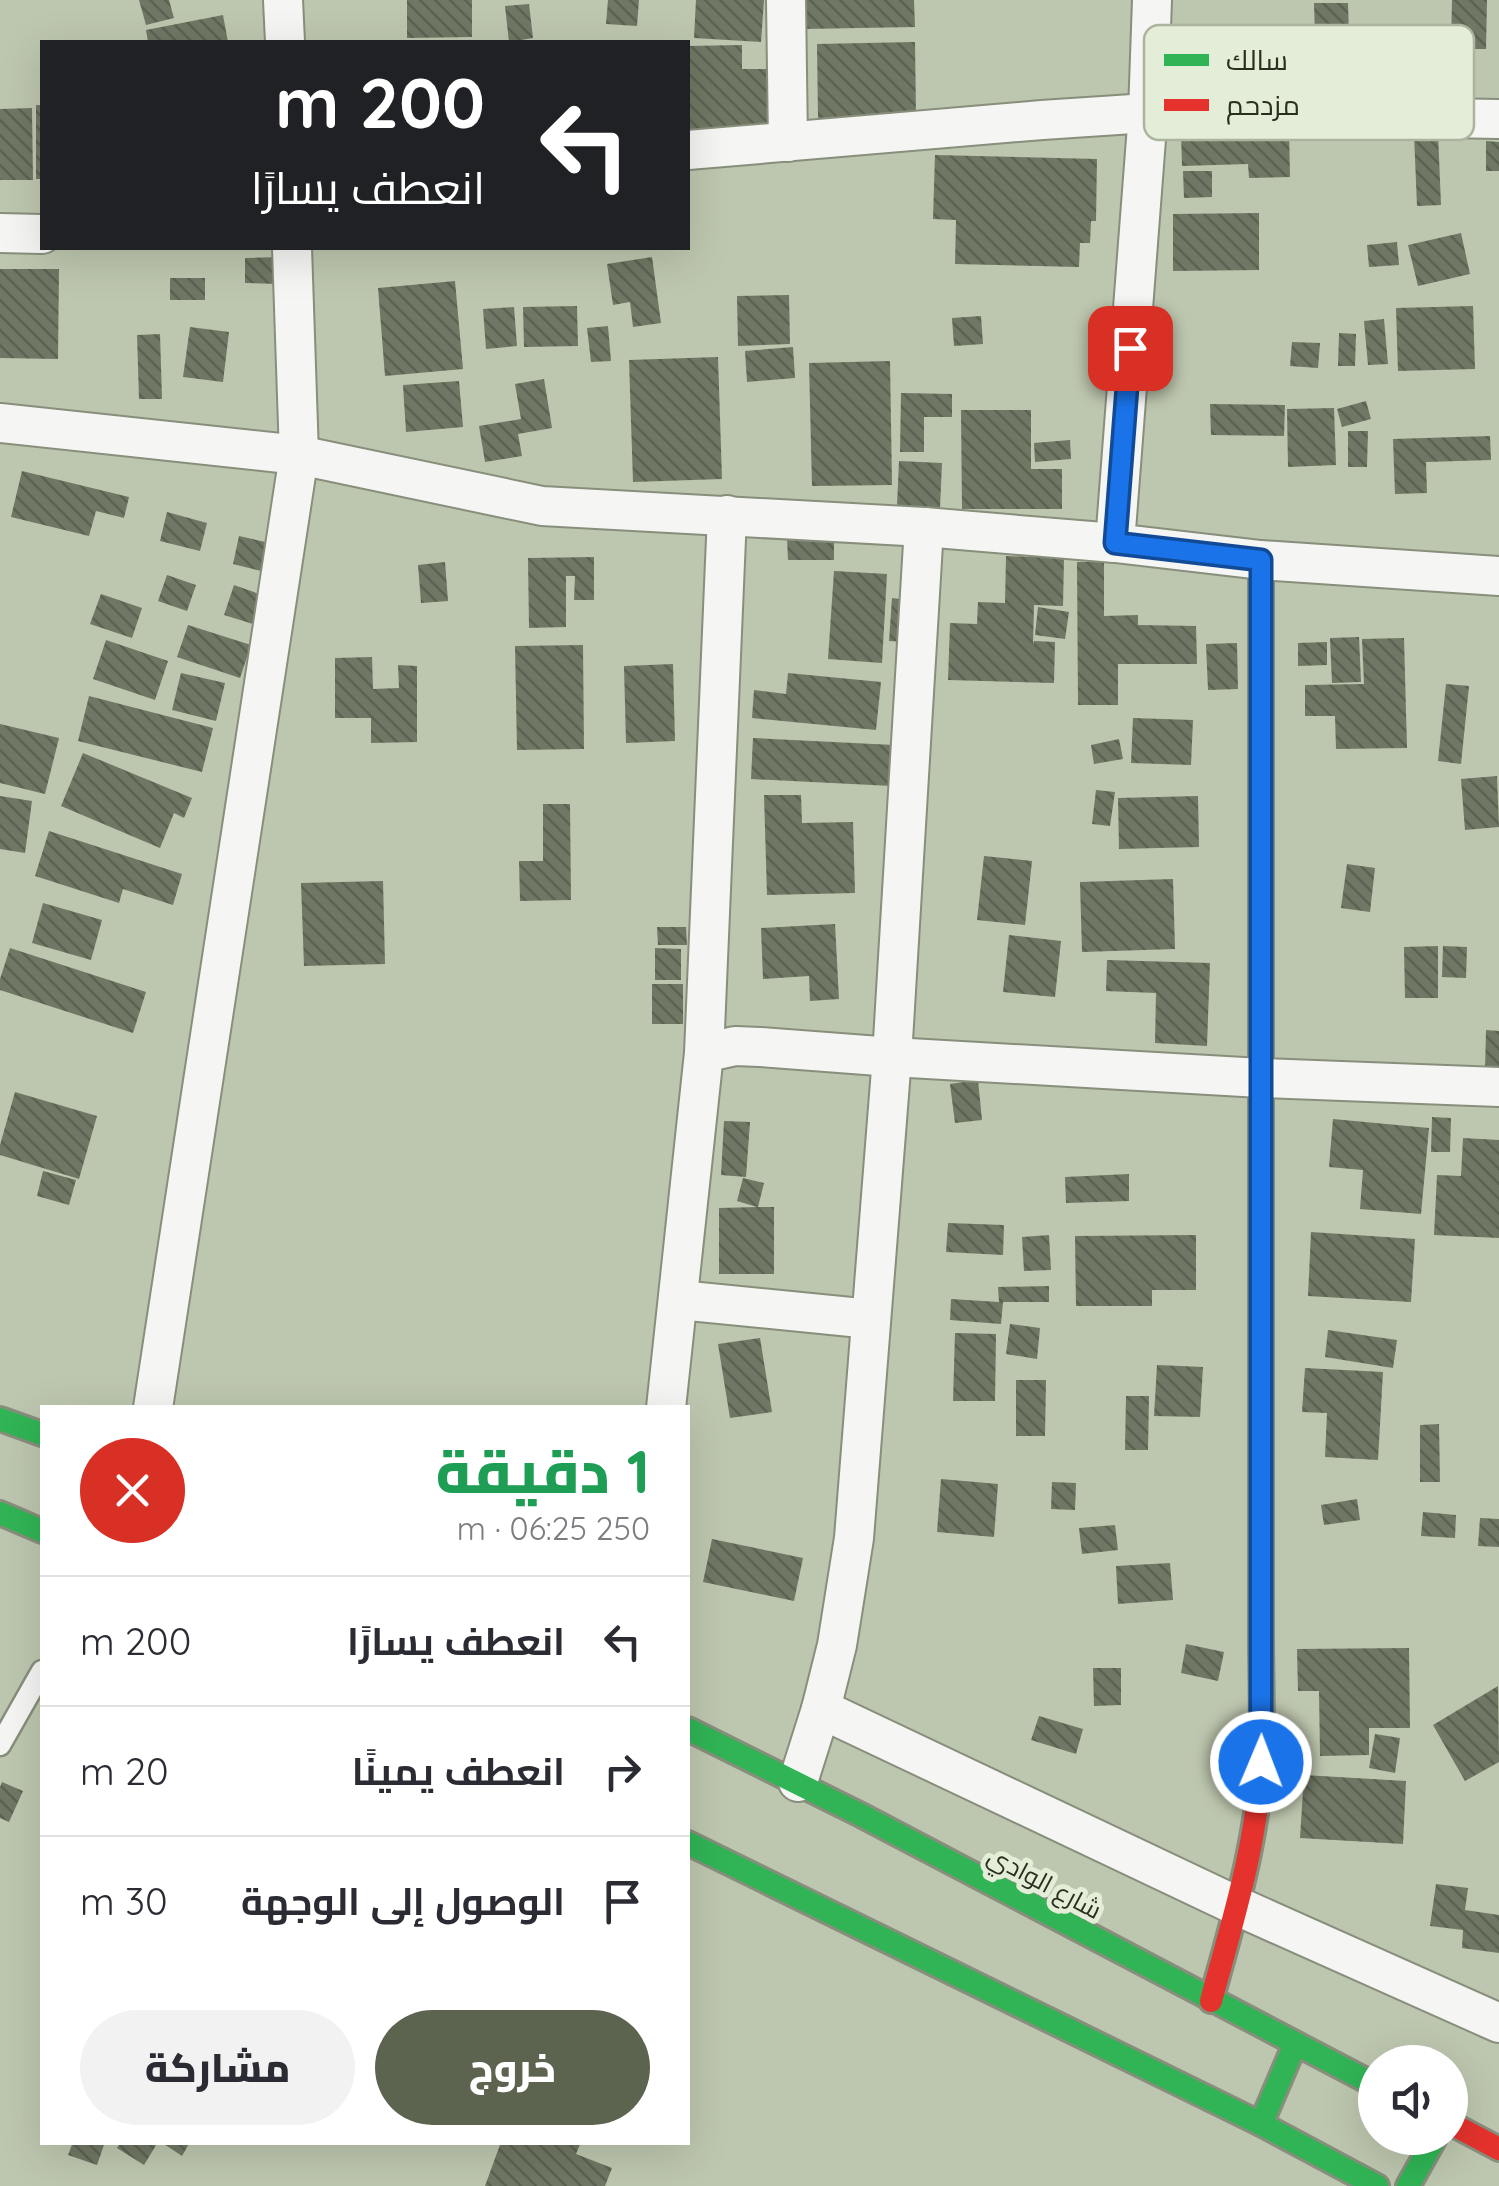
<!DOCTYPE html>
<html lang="ar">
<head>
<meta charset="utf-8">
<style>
	:root { --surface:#fff; --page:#f2f2f3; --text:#2b2b33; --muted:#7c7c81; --line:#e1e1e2; --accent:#5c6450 }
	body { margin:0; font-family:Quicksand,Cairo,sans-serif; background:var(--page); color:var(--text); direction:rtl; height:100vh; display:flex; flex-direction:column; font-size:38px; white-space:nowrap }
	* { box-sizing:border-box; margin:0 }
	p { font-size:32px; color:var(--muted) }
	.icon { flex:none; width:55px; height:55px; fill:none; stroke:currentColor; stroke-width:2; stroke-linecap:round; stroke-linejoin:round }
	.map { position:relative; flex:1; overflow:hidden; direction:ltr }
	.drawer { position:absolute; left:40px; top:1405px; width:650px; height:740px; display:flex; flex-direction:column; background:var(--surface); border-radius:0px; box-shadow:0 10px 40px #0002; direction:rtl }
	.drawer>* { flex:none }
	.banner { position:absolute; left:40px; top:40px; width:650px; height:210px; border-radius:0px; box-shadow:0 10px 40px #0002; direction:rtl; background:#202124; color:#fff; overflow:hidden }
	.controls { position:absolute; left:1358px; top:2045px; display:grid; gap:20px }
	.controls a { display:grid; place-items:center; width:110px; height:110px; border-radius:50%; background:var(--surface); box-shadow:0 10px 40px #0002; font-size:50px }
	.pin { position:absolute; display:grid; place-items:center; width:85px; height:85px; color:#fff; margin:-42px; border-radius:20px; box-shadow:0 5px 15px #0006 }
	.me { position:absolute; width:110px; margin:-55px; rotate:1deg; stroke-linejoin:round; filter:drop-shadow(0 0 8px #0008) }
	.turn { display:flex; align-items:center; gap:35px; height:210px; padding:0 40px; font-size:45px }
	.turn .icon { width:130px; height:130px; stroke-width:2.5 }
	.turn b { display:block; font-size:70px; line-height:85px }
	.round { display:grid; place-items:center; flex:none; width:105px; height:105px; border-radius:52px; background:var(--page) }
	.head { display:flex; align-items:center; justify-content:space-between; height:170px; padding:0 40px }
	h1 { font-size:60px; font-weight:800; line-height:75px; color:#1e9e55 }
	.button { display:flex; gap:20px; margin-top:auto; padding:20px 40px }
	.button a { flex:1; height:115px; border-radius:60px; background:var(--accent); color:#fff; font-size:40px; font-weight:800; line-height:115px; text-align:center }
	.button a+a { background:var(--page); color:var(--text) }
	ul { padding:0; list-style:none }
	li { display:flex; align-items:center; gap:30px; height:130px; padding:0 40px; border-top:2px solid var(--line) }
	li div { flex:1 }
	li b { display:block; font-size:38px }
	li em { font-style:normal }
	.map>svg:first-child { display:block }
	.building { fill:url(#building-back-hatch) }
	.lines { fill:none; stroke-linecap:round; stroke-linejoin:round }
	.lane-casing { stroke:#888e7c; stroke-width:25 }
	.street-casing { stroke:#888e7c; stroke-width:42 }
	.fast-casing { stroke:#888e7c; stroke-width:28 }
	.jam-casing { stroke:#888e7c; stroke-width:28 }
	.lane { stroke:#f5f6f3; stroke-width:20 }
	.street { stroke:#f5f6f3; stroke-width:38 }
	.fast { stroke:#30b455; stroke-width:22 }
	.jam { stroke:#e5322d; stroke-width:22 }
	.route-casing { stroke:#114b97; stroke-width:25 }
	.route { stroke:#1a73e8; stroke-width:18 }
	.labels { text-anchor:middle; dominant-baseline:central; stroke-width:10; stroke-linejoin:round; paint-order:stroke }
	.street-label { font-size:25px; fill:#282f1e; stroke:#e4edd7 }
	.key { fill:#e4edd7; stroke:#acb4a0; stroke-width:2.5 }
	.key-label { font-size:28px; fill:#282f1e }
</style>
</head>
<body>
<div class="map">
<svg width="1499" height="2186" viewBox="0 0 1499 2186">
	<defs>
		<pattern id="building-back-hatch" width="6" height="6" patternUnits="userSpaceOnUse" patternTransform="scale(2.5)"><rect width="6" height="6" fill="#707764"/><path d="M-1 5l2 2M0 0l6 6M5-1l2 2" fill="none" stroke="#5c6252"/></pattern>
	</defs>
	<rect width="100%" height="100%" fill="#bdc6ae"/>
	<g class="building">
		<path d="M139,0h30l5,18 -28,7z"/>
		<path d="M407,0h65v37l-65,1z"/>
		<path d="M608,0h31l-2,26 -31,-2z"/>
		<path d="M696,0h68l-3,42 -67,-4z"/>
		<path d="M803,0h111l1,27 -111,2z"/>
		<path d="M1452,0h35l-1,49h-35z"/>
		<path d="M1314,3h34l2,66 -34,2z"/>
		<path d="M529,4l4,34 -24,4 -4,-36z"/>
		<path d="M223,15l5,27h-80l-2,-12z"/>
		<path d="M915,42l1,74 -98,2 -1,-74z"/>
		<path d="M742,45v24h29v60l-83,1v-84z"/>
		<rect x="36" y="105" width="6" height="74"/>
		<path d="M32,108l1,72h-33v-71z"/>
		<path d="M1289,130l1,47 -41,1 -1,-14 -66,2 -1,-33z"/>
		<path d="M1438,133l3,72 -24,1 -3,-72z"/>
		<path d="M1486,141l13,1v29h-13z"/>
		<path d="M935,155l162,4 -1,62h-5l-1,22h-10l-1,24 -124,-3 1,-44 -23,-1z"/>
		<path d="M1183,171h29v26l-28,1z"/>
		<path d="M1259,213v57l-86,1v-57z"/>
		<path d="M1461,233l9,41 -52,12 -10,-41z"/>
		<path d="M1397,242l2,23 -30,2 -2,-22z"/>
		<path d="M279,257v27l-34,-1v-25z"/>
		<path d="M652,257l9,66 -28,4 -3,-25 -17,3 -6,-41z"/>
		<path d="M0,269h59l-1,90 -58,-1z"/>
		<rect x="170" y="278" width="35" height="22"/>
		<path d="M455,281l8,88 -78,7 -7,-88z"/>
		<path d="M789,295l1,49 -52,2 -1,-50z"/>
		<path d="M577,306l1,40 -54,1 -1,-40z"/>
		<path d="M1473,306l2,63 -77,2 -2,-63z"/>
		<path d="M514,307l3,39 -31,3 -3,-40z"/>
		<path d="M981,316l2,28 -29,2 -2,-28z"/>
		<path d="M1384,319l4,45 -20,1 -4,-44z"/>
		<path d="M608,326l3,35 -20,1 -4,-34z"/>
		<path d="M190,327l39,5 -6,50 -40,-5z"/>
		<path d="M1339,333l17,1 -1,32h-17z"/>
		<path d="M160,334l2,65h-23l-2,-64z"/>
		<path d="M1292,342l28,1 -2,25 -28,-2z"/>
		<path d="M793,347l2,31 -48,4 -2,-31z"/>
		<path d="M718,357l4,122 -89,3 -4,-122z"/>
		<path d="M890,361l2,124 -80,1 -3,-123z"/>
		<path d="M544,379l8,49 -34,6 4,22 -37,6 -6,-36 42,-7 -6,-35z"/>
		<path d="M459,381l4,46 -57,5 -3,-47z"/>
		<path d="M901,393l51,1v23h-28v35h-24z"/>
		<path d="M1366,401l5,18 -29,8 -5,-18z"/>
		<path d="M1210,404l75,1 -1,31 -73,-1z"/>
		<path d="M1334,408l2,57 -48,2 -1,-58z"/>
		<path d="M961,410h70v59h31v40h-100z"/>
		<path d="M1348,431h20l-1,36h-19z"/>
		<path d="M1490,436l1,24 -65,2 1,31 -32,1 -2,-55z"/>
		<path d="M1070,440l1,19 -36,3 -1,-19z"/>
		<path d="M899,461l43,2 -2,45 -43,-2z"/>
		<path d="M22,471l107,26 -5,21 -28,-7 -7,25 -78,-19z"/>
		<path d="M167,512l40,11 -7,28 -40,-10z"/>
		<path d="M239,536l40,9 -6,29 -40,-10z"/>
		<path d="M787,538h47v22h-46z"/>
		<path d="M1006,556l58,2 -1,48 -29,-1 -1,40 1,-4 21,1 -1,41 -106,-3 2,-57 27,1 1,-22 27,1z"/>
		<path d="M594,557v43h-20l1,-24h-9v51l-37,1 -1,-70z"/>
		<path d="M445,562l3,39 -27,2 -3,-38z"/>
		<path d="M1077,562h27v54l34,-1v10l58,1 1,38h-79v41h-40z"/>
		<path d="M834,571l53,3 -5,89 -54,-4z"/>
		<path d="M167,575l29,10 -9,26 -29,-10z"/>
		<path d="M234,585l28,10 -9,29 -29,-9z"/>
		<path d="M101,594l41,14 -10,30 -42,-14z"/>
		<path d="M892,598l15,2 -3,42 -15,-1z"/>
		<path d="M1038,607l31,5 -4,27 -30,-4z"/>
		<path d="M188,625l63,20 -11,33 -63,-21z"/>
		<path d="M1359,637l2,45 -29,1 -2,-45z"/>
		<path d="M1404,638l3,110 -71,1 -1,-33h-30v-31l59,-1 -2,-45z"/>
		<path d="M106,640l62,21 -13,39 -62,-21z"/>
		<path d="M1327,642v23l-29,1v-23z"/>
		<path d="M1237,643l1,46 -30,1 -2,-46z"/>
		<path d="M583,645l1,104 -67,1 -2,-104z"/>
		<path d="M372,657l1,32 26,-1 -1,-23 19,1v76l-46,1v-25h-36v-60z"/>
		<path d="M673,664l2,77 -49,2 -2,-77z"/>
		<path d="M181,673l44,10 -9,38 -44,-11z"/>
		<path d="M788,673l93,9 -5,48 -124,-12 2,-28 32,4z"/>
		<path d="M1446,684l23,2 -8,78 -23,-3z"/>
		<path d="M89,696l124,32 -11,44 -124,-31z"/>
		<path d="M1133,718l60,2 -2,45 -60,-2z"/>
		<path d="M0,724l59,14 -14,56 -45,-11z"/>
		<path d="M753,738l141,7 -2,41 -141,-7z"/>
		<path d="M1119,739l4,20 -29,5 -3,-19z"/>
		<path d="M83,753l109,45 -8,20 -10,-5 -14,35 -99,-42z"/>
		<path d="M1497,776l2,51 -34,3 -4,-51z"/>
		<path d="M1096,790l19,2 -5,34 -18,-2z"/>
		<path d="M764,795h37l1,28 51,-1 2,71 -88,2z"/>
		<path d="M0,796l32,5 -7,52 -25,-4z"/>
		<path d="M1198,796l1,51 -80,2 -1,-51z"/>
		<path d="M543,804h27l1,96 -51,1 -1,-40h24z"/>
		<path d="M49,831l133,43 -9,31 -50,-16 -4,14 -84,-27z"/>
		<path d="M984,856l48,5 -7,64 -48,-5z"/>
		<path d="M1347,864l28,4 -5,44 -29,-4z"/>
		<path d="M1173,879l2,70 -93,3 -2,-70z"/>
		<path d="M383,881l2,83 -81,2 -3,-83z"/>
		<path d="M43,903l59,17 -11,40 -59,-17z"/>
		<path d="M835,924l4,75 -29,2 -1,-25 -46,3 -2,-51z"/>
		<path d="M657,927h29l1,18h-29z"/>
		<path d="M1009,935l52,6 -6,56 -52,-5z"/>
		<path d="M1438,946v52h-33l-1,-51z"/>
		<path d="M1443,946l24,1 -1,31 -24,-1z"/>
		<path d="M10,948l136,44 -13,41 -133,-43v-11z"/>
		<path d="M655,948l26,1v31h-26z"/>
		<path d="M1107,960l103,3 -3,83 -52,-3 1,-50 -50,-2z"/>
		<rect x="652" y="984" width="31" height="40"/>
		<path d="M1486,1030l13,1v41h-14z"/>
		<path d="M978,1080l4,40 -27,3 -5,-39z"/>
		<path d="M15,1092l82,24 -18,63 -79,-24v-10z"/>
		<path d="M1432,1117l19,1 -1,34h-19z"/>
		<path d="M1333,1119l96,9 -8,86 -61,-5 3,-39 -34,-3z"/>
		<path d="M724,1121l26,1 -4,55 -25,-2z"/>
		<path d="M1463,1138l36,2v98l-65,-3 3,-60 24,1z"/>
		<path d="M43,1171l33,9 -7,25 -32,-9z"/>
		<path d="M1129,1174v27l-63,2 -1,-26z"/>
		<path d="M743,1178l21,5 -6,24h16v67h-55v-66l38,-1 -20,-6z"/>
		<path d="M948,1223l56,2 -1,30 -57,-3z"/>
		<path d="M1311,1232l104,7 -4,63 -103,-6z"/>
		<path d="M1049,1235l2,35 -27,1 -2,-34z"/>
		<path d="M1196,1235v55h-44v16h-76l-1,-70z"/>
		<path d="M1049,1286v16h-46l-2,22 -51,-4 1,-21 48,3 -1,-15z"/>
		<path d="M1010,1324l30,4 -3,31 -31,-5z"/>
		<path d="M1328,1330l69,10 -4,28 -68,-11z"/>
		<path d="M955,1333l41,1 -1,67h-42z"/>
		<path d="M760,1338l12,74 -42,6 -12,-74z"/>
		<path d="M1157,1365l46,2 -3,50 -46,-1z"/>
		<path d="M1305,1368l78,4 -5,88 -53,-3 2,-44 -25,-1z"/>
		<path d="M1016,1380h30l-1,56h-29z"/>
		<path d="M1126,1396h23l-1,54h-23z"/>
		<path d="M1439,1424l1,58h-20v-57z"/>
		<path d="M941,1479l57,5 -4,53 -57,-5z"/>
		<path d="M1052,1482l24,1 -1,27 -24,-1z"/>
		<path d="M1357,1499l3,21 -36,5 -3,-20z"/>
		<path d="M1423,1512l33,3 -1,23 -34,-2z"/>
		<path d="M1480,1518l19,1v28l-21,-1z"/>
		<path d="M1115,1525l3,25 -36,4 -3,-26z"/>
		<path d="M712,1539l91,19 -9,43 -91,-19z"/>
		<path d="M1170,1563l3,37 -55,4 -2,-38z"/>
		<path d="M1186,1644l38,8 -6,29 -37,-8z"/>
		<path d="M1409,1648l1,80h-41v27l-49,1 -1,-65h-21l-1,-42z"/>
		<path d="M1093,1668h28v37l-27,1z"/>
		<path d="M1498,1686l1,76 -34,19 -32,-56z"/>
		<path d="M1039,1716l44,13 -7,25 -45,-14z"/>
		<path d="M1375,1734l25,4 -5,35 -26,-5z"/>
		<path d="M1304,1775l102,6 -3,63 -103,-6z"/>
		<path d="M2,1782l21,9 -14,31 -9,-4v-31z"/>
		<path d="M1436,1884l32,4 -3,22 34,5v38l-37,-5 1,-18 -33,-4z"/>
		<path d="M73,2142h32l-8,23 -29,-10z"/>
		<path d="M121,2142h37l-14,23 -27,-17z"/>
		<path d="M161,2142h29l-8,14z"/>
		<path d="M501,2142h80l-5,12 36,14 -7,18h-120z"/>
	</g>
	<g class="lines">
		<g class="lane-casing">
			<path id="lane" d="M0,1745l42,-74"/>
		</g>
		<g class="street-casing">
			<g id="street">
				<path d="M283,0l2,42"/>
				<path d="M786,0l2,142"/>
				<path d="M1152,0l-4,113 -33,430 146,17 238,16"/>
				<path d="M688,150l354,-30 106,-7 351,6"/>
				<path d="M0,233l42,1"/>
				<path d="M0,423l299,32 243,51 382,21 191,16"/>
				<path d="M704,1053l23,-538"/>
				<path d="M679,1300l192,19"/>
				<path d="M153,1408l146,-953 -7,-207"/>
				<path d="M666,1408l38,-355 31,-7 25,1 132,10 369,21 238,9"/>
				<path d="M821,1709l416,197 262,117"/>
				<path d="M798,1782l23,-73 16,-64 17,-107 38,-481 32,-530"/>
			</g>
		</g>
		<g class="fast-casing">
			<g id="fast">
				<path d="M1261,560v1077"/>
				<path d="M0,1419l42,15"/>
				<path d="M0,1513l42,18"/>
				<path d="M688,1729l173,86 514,270"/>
				<path d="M688,1843l573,281 116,62"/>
				<path d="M1261,2124l34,-80"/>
				<path d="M1408,2186l27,-48"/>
			</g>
		</g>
		<g class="jam-casing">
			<g id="jam">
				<path d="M1211,2001c21,-78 47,-160 50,-241 2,-41 0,-82 0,-123"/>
				<path d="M1450,2123l49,26"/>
			</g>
		</g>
		<use href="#lane" class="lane"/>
		<use href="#street" class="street"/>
		<use href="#fast" class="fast"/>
		<use href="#jam" class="jam"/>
	</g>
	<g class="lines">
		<g class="route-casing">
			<path id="route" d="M1130,348l-15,195 146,17v1202"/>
		</g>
		<use href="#route" class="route"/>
	</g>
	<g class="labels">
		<g class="street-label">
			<text transform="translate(1045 1882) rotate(28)">شارع الوادي</text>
		</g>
	</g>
	<rect x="1144" y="25" width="330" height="115" rx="15" class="key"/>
	<rect x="1164" y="54" width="45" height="12" fill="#30b455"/>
	<rect x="1164" y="99" width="45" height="12" fill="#e5322d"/>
	<g class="key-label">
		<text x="1226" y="70">سالك</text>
		<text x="1226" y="115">مزدحم</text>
	</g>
</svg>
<div class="controls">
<a><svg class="icon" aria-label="sound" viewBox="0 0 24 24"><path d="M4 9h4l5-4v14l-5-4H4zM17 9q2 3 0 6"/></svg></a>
</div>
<div class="pin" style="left:1130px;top:348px;background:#d93025"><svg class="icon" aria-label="arrive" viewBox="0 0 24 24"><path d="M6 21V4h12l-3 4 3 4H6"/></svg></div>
<svg class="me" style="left:1261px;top:1762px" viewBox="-20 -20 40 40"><circle r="17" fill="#1a73e8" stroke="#fff" stroke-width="3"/><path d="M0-11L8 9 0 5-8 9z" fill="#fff"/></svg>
<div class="banner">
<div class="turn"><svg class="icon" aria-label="left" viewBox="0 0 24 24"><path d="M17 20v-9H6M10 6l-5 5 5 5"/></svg><div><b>200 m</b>انعطف يسارًا</div></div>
</div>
<section class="drawer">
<div class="head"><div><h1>1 دقيقة</h1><p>250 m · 06:25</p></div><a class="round" style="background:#d93025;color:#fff"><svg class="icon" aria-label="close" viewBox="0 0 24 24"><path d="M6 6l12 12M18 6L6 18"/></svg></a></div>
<ul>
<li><svg class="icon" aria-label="left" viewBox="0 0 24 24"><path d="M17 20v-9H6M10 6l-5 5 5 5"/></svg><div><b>انعطف يسارًا</b></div><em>200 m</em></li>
<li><svg class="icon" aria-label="right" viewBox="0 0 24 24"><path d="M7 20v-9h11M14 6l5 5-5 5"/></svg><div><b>انعطف يمينًا</b></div><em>20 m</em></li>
<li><svg class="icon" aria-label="arrive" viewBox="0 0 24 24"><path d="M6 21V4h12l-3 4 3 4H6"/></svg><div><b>الوصول إلى الوجهة</b></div><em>30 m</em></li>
</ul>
<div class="button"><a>خروج</a><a>مشاركة</a></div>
</section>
</div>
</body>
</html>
